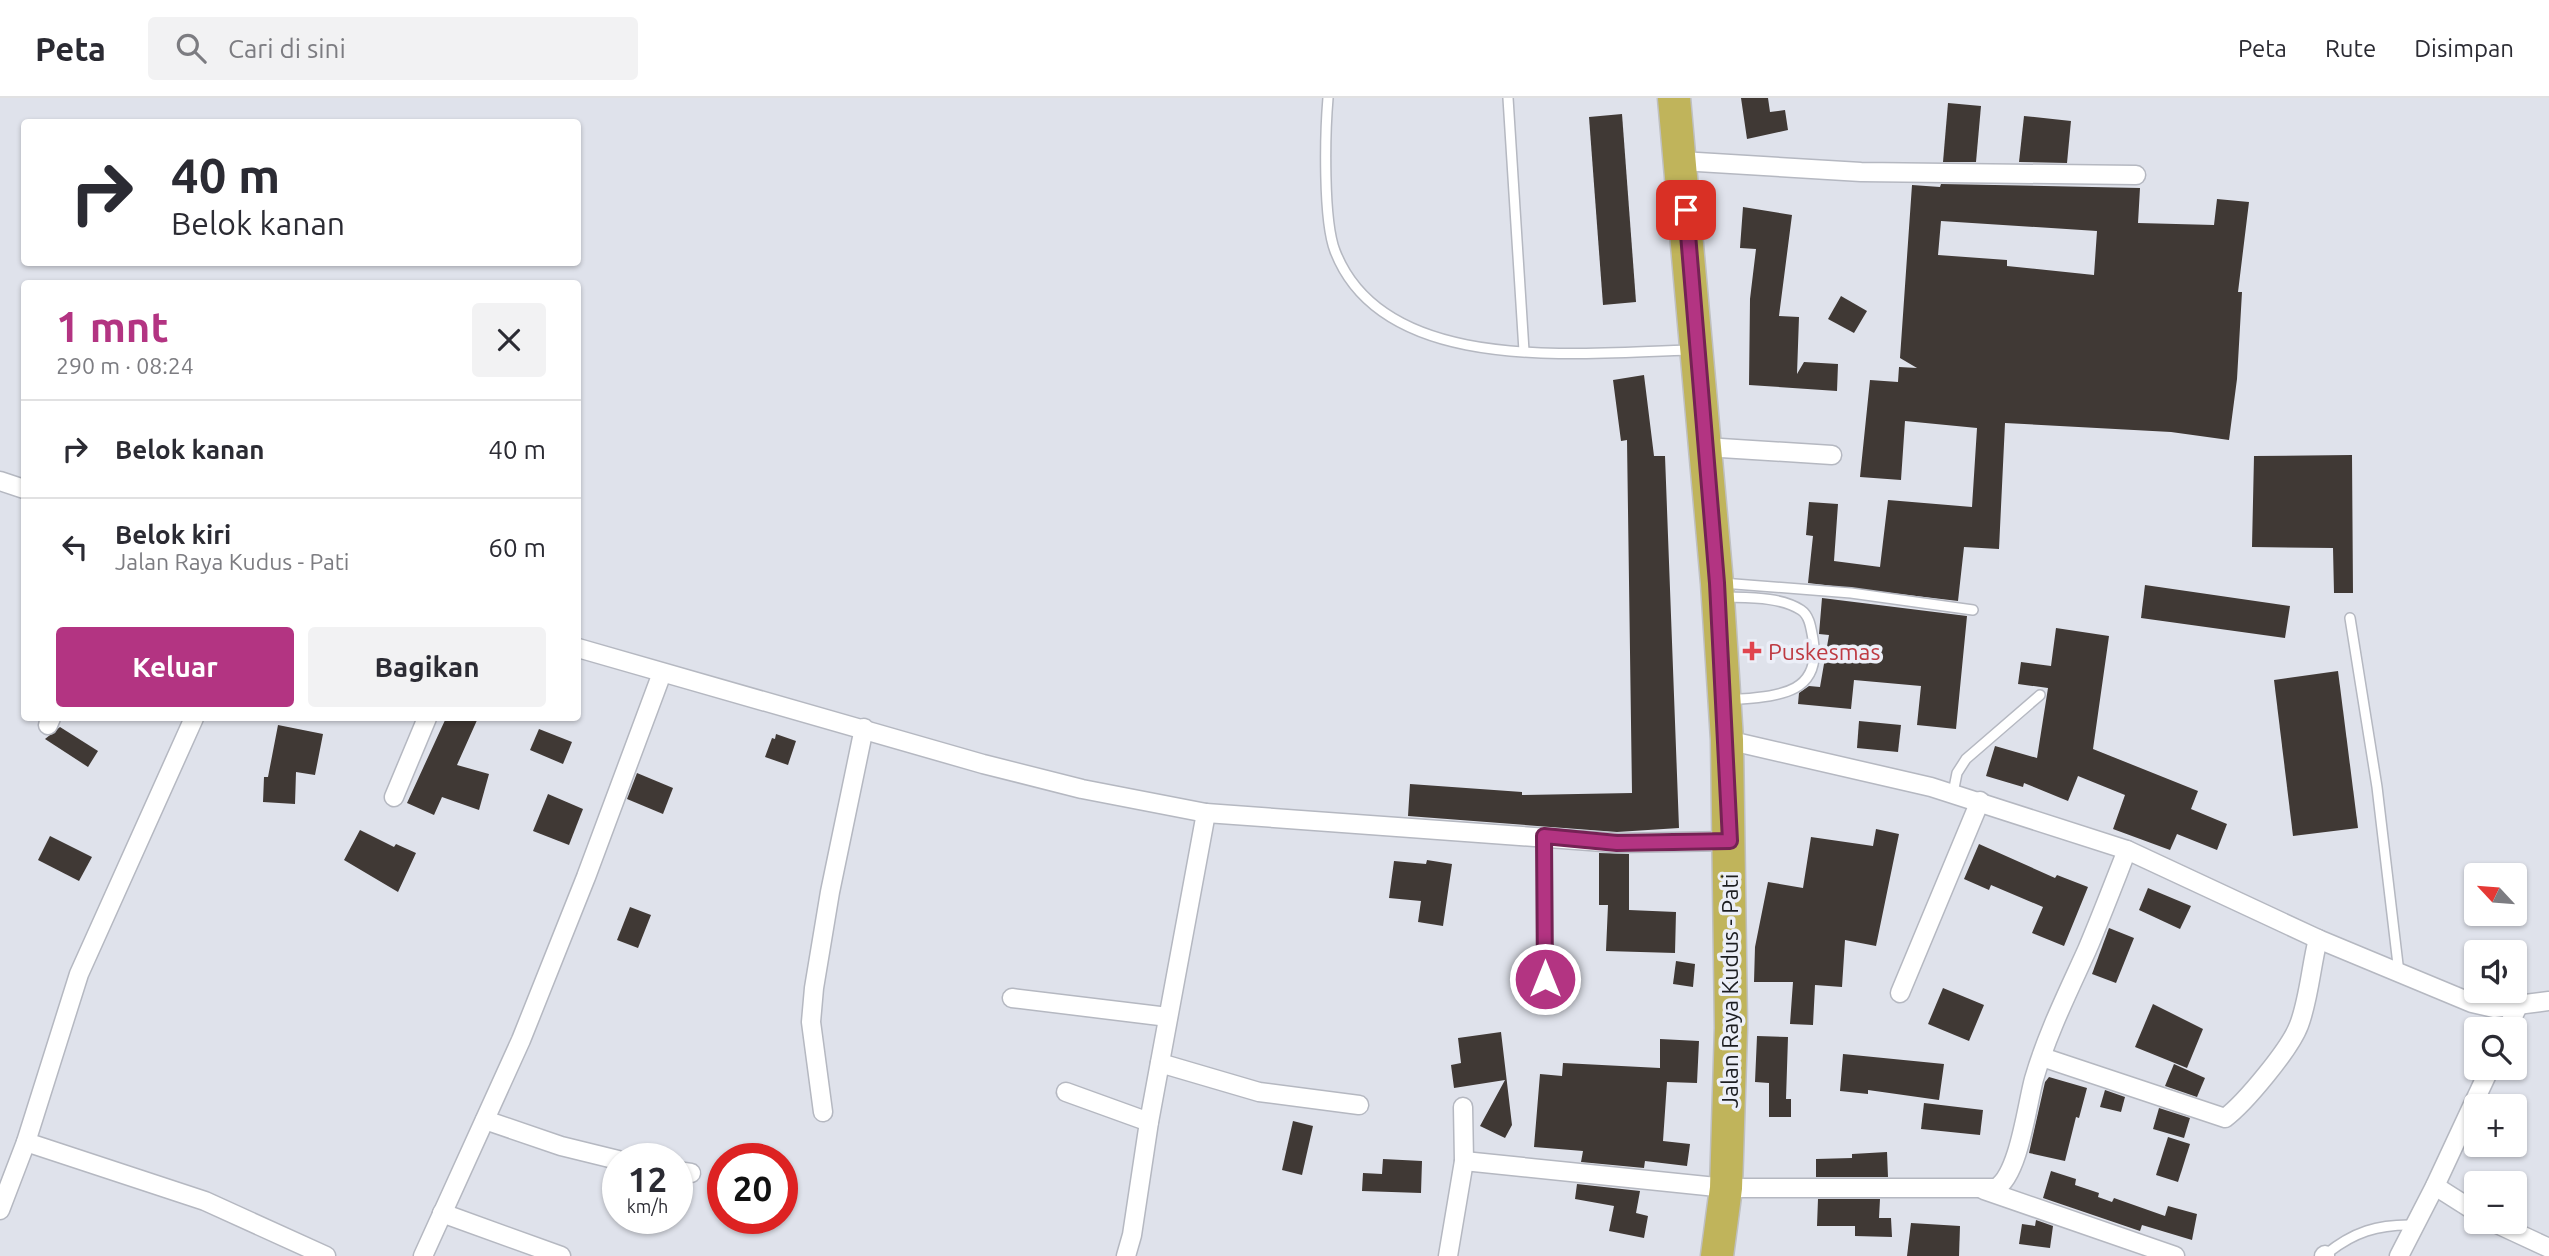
<!DOCTYPE html>
<html lang="id">
<head>
<meta charset="utf-8">
<style>
	:root { --surface:#fff; --page:#f2f2f3; --text:#2b2b33; --muted:#7c7c81; --line:#e1e1e2; --accent:#b33482 }
	body { margin:0; font-family:Ubuntu,sans-serif; background:var(--page); color:var(--text); height:100vh; display:flex; flex-direction:column; font-size:26px; white-space:nowrap }
	* { box-sizing:border-box; margin:0 }
	p { font-size:23px; color:var(--muted) }
	.icon { flex:none; width:38px; height:38px; fill:none; stroke:currentColor; stroke-width:2; stroke-linecap:round; stroke-linejoin:round }
	.map { position:relative; flex:1; overflow:hidden }
	.drawer { position:absolute; left:21px; top:182px; width:560px; height:441px; display:flex; flex-direction:column; background:var(--surface); border-radius:7px; box-shadow:0 2px 5px #0004 }
	.drawer>* { flex:none }
	.hud { position:absolute; left:21px; top:21px; width:560px; height:147px; border-radius:7px; box-shadow:0 2px 5px #0004; background:#fff; color:var(--text); overflow:hidden }
	.needle { width:46px; rotate:296deg }
	.tools { position:absolute; left:2464px; top:765px; display:grid; gap:14px }
	.tools a { display:grid; place-items:center; width:63px; height:63px; border-radius:7px; background:var(--surface); box-shadow:0 2px 5px #0004; font-size:35px }
	.speed { position:absolute; left:602px; top:1045px; display:flex; gap:14px; font-size:35px; font-weight:700; text-align:center }
	.speed>* { display:grid; place-content:center; width:91px; height:91px; border-radius:50%; background:var(--surface); box-shadow:0 2px 5px #0004; line-height:1 }
	.speed small { font-size:18px; font-weight:400 }
	.speed .limit { border:10px solid #d22; background:#fff; color:#111 }
	.pin { position:absolute; display:grid; place-items:center; width:60px; height:60px; color:#fff; margin:-30px; border-radius:14px; box-shadow:0 4px 10px #0006 }
	.me { position:absolute; width:77px; margin:-38px; rotate:0deg; stroke-linejoin:round; filter:drop-shadow(0 0 5px #0008) }
	.turn { display:flex; align-items:center; gap:24px; height:147px; padding:0 35px; font-size:32px }
	.turn .icon { width:91px; height:91px; stroke-width:2.5 }
	.turn b { display:block; font-size:49px; line-height:60px }
	.round { display:grid; place-items:center; flex:none; width:74px; height:74px; border-radius:7px; background:var(--page) }
	.overview { display:flex; align-items:center; justify-content:space-between; height:119px; padding:0 35px }
	h1 { font-size:42px; font-weight:600; line-height:52px; color:var(--accent) }
	.cta { display:flex; gap:14px; margin-top:auto; padding:14px 35px }
	.cta a { flex:1; height:80px; border-radius:7px; background:var(--accent); color:#fff; font-size:28px; font-weight:600; line-height:80px; text-align:center }
	.cta a+a { background:var(--page); color:var(--text) }
	ul { padding:0; list-style:none }
	li { display:flex; align-items:center; gap:21px; height:98px; padding:0 35px; border-top:2px solid var(--line) }
	li div { flex:1 }
	li b { display:block; font-size:26px }
	li em { font-style:normal }
	header { display:flex; align-items:center; gap:42px; box-sizing:border-box; height:98px; padding:0 35px; background:var(--surface); border-bottom:2px solid var(--line) }
	header strong { font-size:33px }
	nav { display:flex; gap:38px; margin-inline-start:auto; font-size:24px }
	.search { width:490px; height:63px; background:var(--page); display:flex; align-items:center; gap:18px; box-sizing:border-box; padding:0 24px; border-radius:7px; color:var(--muted); font-size:26px }
	.map>svg:first-child { display:block }
	.building { fill:#403935; fill-rule:evenodd }
	.lines { fill:none; stroke-linecap:round; stroke-linejoin:round }
	.lane-casing { stroke:#b5b8c1; stroke-width:12 }
	.street-casing { stroke:#b5b8c1; stroke-width:21 }
	.highway-casing { stroke:#bfc0c1; stroke-width:35 }
	.lane { stroke:#fff; stroke-width:9 }
	.street { stroke:#fff; stroke-width:18 }
	.highway { stroke:#c0b45b; stroke-width:32 }
	.route-casing { stroke:#742254; stroke-width:18 }
	.route { stroke:#b33482; stroke-width:12 }
	.health-dot { fill:#e0444e; stroke:#eceff8; stroke-width:2.5 }
	.labels { text-anchor:middle; dominant-baseline:central; stroke-width:7; stroke-linejoin:round; paint-order:stroke }
	.health-label { font-size:23px; fill:#be3a42; stroke:#eceff8; text-anchor:start }
	.street-label { font-size:23px; fill:#1c1d20; stroke:#eceff8 }
</style>
</head>
<body>
<header>
<strong>Peta</strong>
<div class="search"><svg class="icon" aria-label="search" viewBox="0 0 24 24"><circle cx="10" cy="10" r="6"/><path d="M15 15l6 6"/></svg>Cari di sini</div>
<nav><a>Peta</a><a>Rute</a><a>Disimpan</a></nav>
</header>
<div class="map">
<svg width="2549" height="1158" viewBox="0 0 2549 1158">
	<rect width="100%" height="100%" fill="#dfe2eb"/>
	<g class="building">
		<path d="M1741,0h27l2,14 15,-2 3,20 -41,9z"/>
		<path d="M1948,5l33,3 -5,56h-33z"/>
		<path d="M1622,16l14,188 -33,3 -14,-188z"/>
		<path d="M2024,18l47,5 -4,42 -48,-1z"/>
		<path d="M1941,86l199,4 -2,35 76,2 3,-26 32,3 -11,90h4l-5,87 -8,61 -58,-8 -166,-9 -6,126 -35,-2 -6,54 -150,-18 5,-47 -7,-1 3,-33 29,2 -4,57 46,6 8,-67 84,7 5,-79 -72,-7 -4,59 -41,-3 10,-97 28,2 1,-15 18,1 -17,-10 12,-173 28,2zM1941,123l156,10 -3,44 -87,-9v-6l-69,-5z"/>
		<path d="M1743,109l49,8 -13,101 20,1 -2,57 7,-12 34,2 -1,27 -88,-6 1,-86 6,-50 -16,-1z"/>
		<path d="M1841,198l26,15 -13,22 -26,-14z"/>
		<path d="M1644,277l10,81h11l14,372 -62,4 -209,-16 2,-32 112,8v3l110,-2 -5,-353 -6,1 -8,-61z"/>
		<path d="M2352,357l1,138h-19l-1,-45 -81,-1 2,-91z"/>
		<path d="M2145,487l145,21 -5,32 -144,-20z"/>
		<path d="M1822,500l145,18 -11,113 -39,-4 4,-39 -67,-6 -3,29 -53,-5 1,-11 10,-7 11,1 9,-52 -10,-1z"/>
		<path d="M2056,530l53,8 -16,113 105,42 -7,18 36,15 -10,26 -40,-16 -7,16 -57,-21 12,-34 -47,-19 -10,25 -44,-18 -1,4 -37,-11 9,-30 42,12 11,-70 -30,-4 3,-22 30,4z"/>
		<path d="M2338,573l20,157 -65,8 -19,-156z"/>
		<path d="M446,620h32l-21,47 32,9 -10,36 -37,-13 -8,18 -27,-12z"/>
		<path d="M1859,623l42,4 -3,27 -41,-4z"/>
		<path d="M278,627l45,9 -8,41 -19,-3 -1,32 -32,-2 1,-25h4z"/>
		<path d="M60,629l38,24 -10,16 -43,-28z"/>
		<path d="M539,631l33,13 -9,22 -33,-14z"/>
		<path d="M776,636l20,7 -8,24 -23,-8 7,-19 3,1z"/>
		<path d="M637,675l36,15 -10,26 -36,-15z"/>
		<path d="M548,696l35,15 -14,36 -36,-14z"/>
		<path d="M1876,731l23,5 -23,112 -31,-6 -3,47 -27,-2 -2,40 -23,-1 3,-42h-39l1,-35 13,-65 35,6 8,-51 62,9z"/>
		<path d="M360,732l34,17 2,-3 20,9 -18,39 -54,-32z"/>
		<path d="M50,738l42,21 -13,24 -41,-21z"/>
		<path d="M1979,746l76,34 2,-3 31,12 -24,59 -32,-13 11,-26 -52,-22 -2,5 -25,-11z"/>
		<path d="M1599,755l30,1v56l47,2 -1,41 -69,-2 2,-46h-9z"/>
		<path d="M1427,762l25,4 -9,62 -25,-4 3,-21 -32,-3 5,-37 32,3z"/>
		<path d="M2148,790l43,18 -11,23 -41,-19z"/>
		<path d="M630,809l21,8 -13,33 -21,-8z"/>
		<path d="M2109,830l25,10 -18,45 -24,-9z"/>
		<path d="M1676,863l19,3 -2,23 -20,-3z"/>
		<path d="M1943,890l41,17 -15,36 -41,-17z"/>
		<path d="M2153,906l50,25 -16,39 -52,-21z"/>
		<path d="M1501,934l11,93 -7,13 -25,-12 25,-46 -51,8 -3,-23 10,-2 -3,-25z"/>
		<path d="M1757,938l31,1 -2,62h5v18h-22v-34l-14,-1z"/>
		<path d="M1660,941l39,2 -2,42 -30,-1 -4,59 27,3 -3,22 -42,-5 -1,7 -63,-6 2,-11 -49,-4 6,-73 22,2 1,-13 97,5z"/>
		<path d="M1843,956l101,10 -5,36 -71,-10v4l-28,-3z"/>
		<path d="M2174,966l31,14 -8,19 -32,-11z"/>
		<path d="M2049,979l38,11 -8,30 -3,-1 -11,44 -36,-8 16,-71z"/>
		<path d="M2105,992l20,7 -4,15 -21,-5z"/>
		<path d="M1924,1005l59,7 -3,25 -59,-6z"/>
		<path d="M2159,1010l31,10 -6,20 -31,-9z"/>
		<path d="M1293,1023l20,5 -11,49 -20,-5z"/>
		<path d="M2168,1039l22,7 -12,38 -22,-7z"/>
		<path d="M1887,1054l1,25h-72v-18l36,-1v-4z"/>
		<path d="M1383,1061l39,2 -1,32 -59,-2 1,-18 19,1z"/>
		<path d="M2051,1073l25,8 -1,6 24,8 -1,4 14,5 2,-4 51,18 3,-10 29,8 -5,26 -50,-15 -2,6 -97,-33z"/>
		<path d="M1577,1086l63,7 -4,22 12,3 -4,22 -35,-7 5,-25 -39,-7z"/>
		<path d="M1818,1101h62l-1,19h12l1,19 -37,-1v-10h-38z"/>
		<path d="M2036,1122l17,6 -3,22 -31,-4 3,-20 13,2z"/>
		<path d="M1911,1125l49,3 -1,30h-52z"/>
	</g>
	<g class="lines">
		<g class="lane-casing">
			<g id="lane">
				<path d="M1328,0c-3,35 -5,122 7,153 49,127 249,101 356,99"/>
				<path d="M1508,0l16,253"/>
				<path d="M1722,485l129,10 122,17"/>
				<path d="M1722,499c25,1 57,-1 79,13 9,6 10,19 12,29 10,58 -40,57 -83,61"/>
				<path d="M2350,520l27,169 22,186"/>
				<path d="M1953,695l4,-20 9,-14 74,-64"/>
				<path d="M1544,739l1,142"/>
				<path d="M2325,1157c28,-23 53,-31 89,-30"/>
			</g>
		</g>
		<g class="street-casing">
			<g id="street">
				<path d="M1681,63l180,11 275,3"/>
				<path d="M1705,349l127,8"/>
				<path d="M0,383l24,8"/>
				<path d="M578,550l405,116 99,25 124,24 411,30 113,-2"/>
				<path d="M48,627l3,-7"/>
				<path d="M1727,642l204,47 196,63 191,89 154,64 22,5 55,-7"/>
				<path d="M394,699l33,-79"/>
				<path d="M1900,895l80,-192"/>
				<path d="M1012,900l156,19"/>
				<path d="M2507,931l11,-23"/>
				<path d="M2042,959l183,61c20,-15 65,-69 74,-93 10,-26 12,-59 19,-86"/>
				<path d="M1160,965l99,29 100,13"/>
				<path d="M1066,994l83,30"/>
				<path d="M823,1014l-12,-90 3,-34 16,-96 34,-164"/>
				<path d="M485,1022l76,26 57,14"/>
				<path d="M26,1044l179,59 121,55"/>
				<path d="M1464,1063l262,27h270c23,-13 31,-84 38,-109 13,-45 34,-87 53,-129 14,-33 27,-67 40,-100"/>
				<path d="M677,1073l14,2"/>
				<path d="M2435,1088l41,26"/>
				<path d="M1984,1092l191,66"/>
				<path d="M0,1112l26,-68 53,-168 115,-256"/>
				<path d="M442,1115l119,43"/>
				<path d="M2493,1124l56,26"/>
				<path d="M423,1158l98,-216 65,-163 76,-204"/>
				<path d="M1126,1158l6,-21 17,-113 57,-309"/>
				<path d="M1448,1158l16,-95 -1,-54"/>
				<path d="M2324,1158l1,-1"/>
				<path d="M2399,1158l36,-70 55,-118"/>
			</g>
		</g>
		<g class="highway-casing">
			<path id="highway" d="M1674,0l43,485 10,157 4,288 -5,160 -9,68"/>
		</g>
		<use href="#lane" class="lane"/>
		<use href="#street" class="street"/>
		<use href="#highway" class="highway"/>
	</g>
	<g class="lines">
		<g class="route-casing">
			<path id="route" d="M1545,881l-1,-143 73,7 113,-2 -13,-258 -31,-373"/>
		</g>
		<use href="#route" class="route"/>
	</g>
	<path class="health-dot" d="M1748.5 542.5h7v7h7v7h-7v7h-7v-7h-7v-7h7z"/>
	<g class="labels">
		<g class="health-label">
			<text x="1768" y="553">Puskesmas</text>
		</g>
		<g class="street-label">
			<text transform="translate(1729 893) rotate(-90)">Jalan Raya Kudus - Pati</text>
		</g>
	</g>
</svg>
<div class="tools">
<a><svg class="needle" viewBox="-14 -14 28 28"><path d="M0-13l5 13h-10z" fill="#e53935"/><path d="M0 13l5-13h-10z" fill="#7c7c81"/></svg></a>
<a><svg class="icon" aria-label="sound" viewBox="0 0 24 24"><path d="M4 9h4l5-4v14l-5-4H4zM17 9q2 3 0 6"/></svg></a>
<a><svg class="icon" aria-label="search" viewBox="0 0 24 24"><circle cx="10" cy="10" r="6"/><path d="M15 15l6 6"/></svg></a>
<a>+</a>
<a>−</a>
</div>
<div class="speed"><div>12<small>km/h</small></div><div class="limit">20</div></div>
<div class="pin" style="left:1686px;top:112px;background:#d93025"><svg class="icon" aria-label="arrive" viewBox="0 0 24 24"><path d="M6 21V4h12l-3 4 3 4H6"/></svg></div>
<svg class="me" style="left:1545px;top:881px" viewBox="-20 -20 40 40"><circle r="17" fill="#b33482" stroke="#fff" stroke-width="3"/><path d="M0-11L8 9 0 5-8 9z" fill="#fff"/></svg>
<div class="hud">
<div class="turn"><svg class="icon" aria-label="right" viewBox="0 0 24 24"><path d="M7 20v-9h11M14 6l5 5-5 5"/></svg><div><b>40 m</b>Belok kanan</div></div>
</div>
<section class="drawer">
<div class="overview"><div><h1>1 mnt</h1><p>290 m · 08:24</p></div><a class="round"><svg class="icon" aria-label="close" viewBox="0 0 24 24"><path d="M6 6l12 12M18 6L6 18"/></svg></a></div>
<ul>
<li><svg class="icon" aria-label="right" viewBox="0 0 24 24"><path d="M7 20v-9h11M14 6l5 5-5 5"/></svg><div><b>Belok kanan</b></div><em>40 m</em></li>
<li><svg class="icon" aria-label="left" viewBox="0 0 24 24"><path d="M17 20v-9H6M10 6l-5 5 5 5"/></svg><div><b>Belok kiri</b><p>Jalan Raya Kudus - Pati</p></div><em>60 m</em></li>
</ul>
<div class="cta"><a>Keluar</a><a>Bagikan</a></div>
</section>
</div>
</body>
</html>
